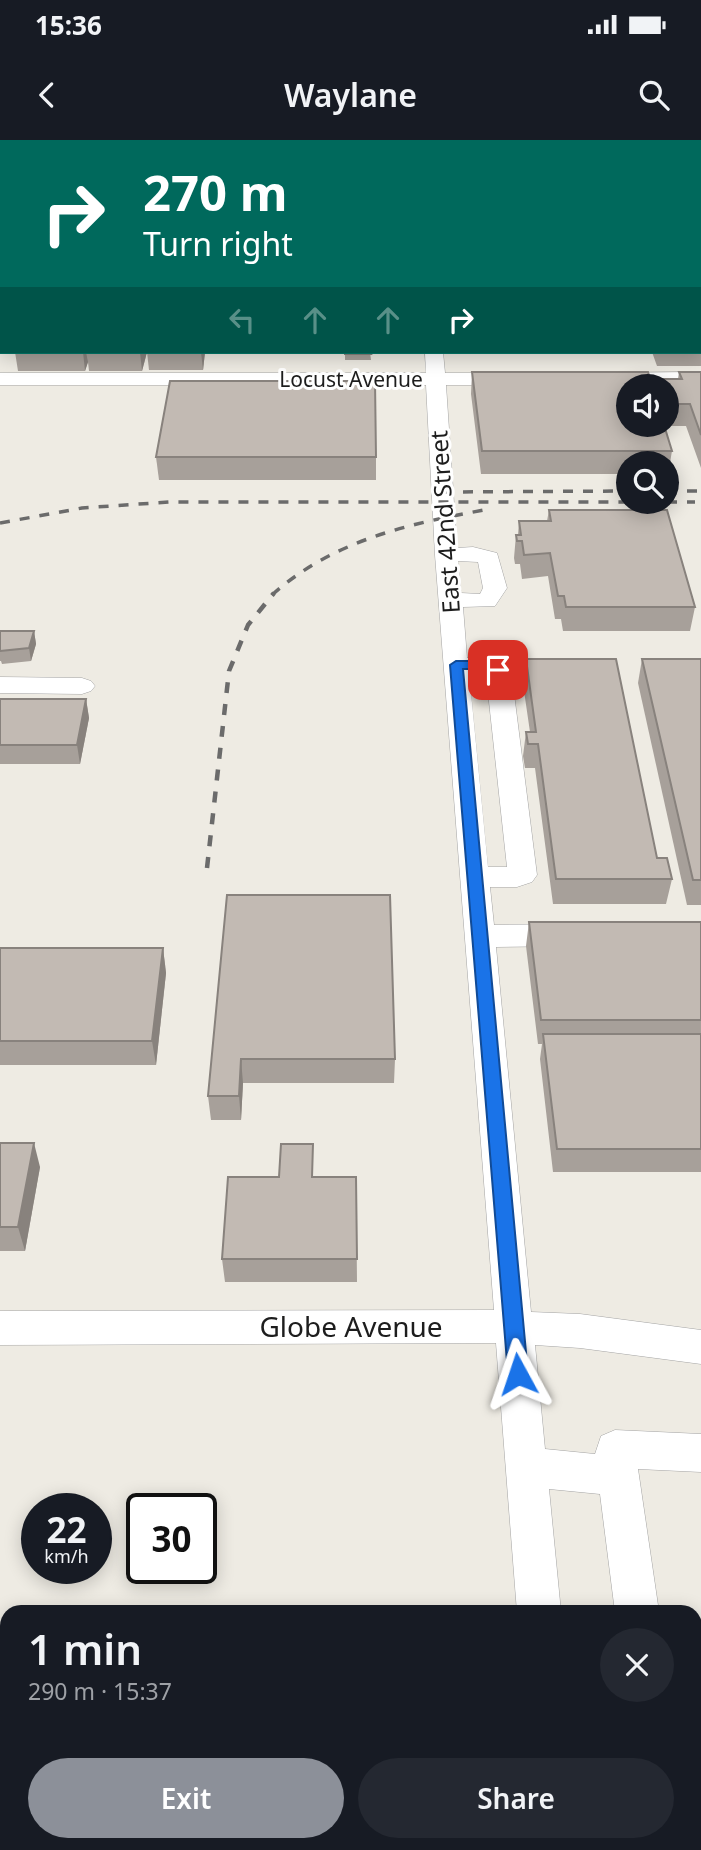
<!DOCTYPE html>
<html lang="en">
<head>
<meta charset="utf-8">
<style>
	:root { --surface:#171b24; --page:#242831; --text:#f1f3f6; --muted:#9ea1a6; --accent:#8c9099 }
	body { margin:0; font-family:"Noto Sans",sans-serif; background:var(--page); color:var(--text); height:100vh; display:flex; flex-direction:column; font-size:26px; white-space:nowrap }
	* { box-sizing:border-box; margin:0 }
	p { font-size:23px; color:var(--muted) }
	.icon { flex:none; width:38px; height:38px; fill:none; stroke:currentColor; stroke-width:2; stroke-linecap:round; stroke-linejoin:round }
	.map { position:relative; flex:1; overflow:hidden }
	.drawer { position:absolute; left:0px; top:1465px; width:702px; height:247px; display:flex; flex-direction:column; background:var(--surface); border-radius:21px 21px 0 0; box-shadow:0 4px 18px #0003 }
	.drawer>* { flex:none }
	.banner { position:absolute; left:0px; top:0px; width:702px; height:214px; box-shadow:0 4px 18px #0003; background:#00695c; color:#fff; overflow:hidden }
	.tools { position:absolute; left:616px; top:234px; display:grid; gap:14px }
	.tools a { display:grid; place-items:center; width:63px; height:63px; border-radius:50%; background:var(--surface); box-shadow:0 4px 18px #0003; font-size:35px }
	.speed { position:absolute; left:21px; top:1353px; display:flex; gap:14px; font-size:35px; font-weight:700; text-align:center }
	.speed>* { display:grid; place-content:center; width:91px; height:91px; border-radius:50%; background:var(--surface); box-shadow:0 4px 18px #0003; line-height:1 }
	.speed small { font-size:18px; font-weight:400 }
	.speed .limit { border:4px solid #111; border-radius:10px; background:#fff; color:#111 }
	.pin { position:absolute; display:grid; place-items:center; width:60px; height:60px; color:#fff; margin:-30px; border-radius:14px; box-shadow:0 4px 10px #0006 }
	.me { position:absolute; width:77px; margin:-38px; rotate:355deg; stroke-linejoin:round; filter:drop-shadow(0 0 5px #0008) }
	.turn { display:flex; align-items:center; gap:24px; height:147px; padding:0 28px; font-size:32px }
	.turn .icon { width:91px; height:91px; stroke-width:2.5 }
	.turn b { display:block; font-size:49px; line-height:60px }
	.lanes { display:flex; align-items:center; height:66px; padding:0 28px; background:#0003; justify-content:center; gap:35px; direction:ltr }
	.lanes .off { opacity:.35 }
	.round { display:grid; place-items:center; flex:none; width:74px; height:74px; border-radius:37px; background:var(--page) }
	.headline { display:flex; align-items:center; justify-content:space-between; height:119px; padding:0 28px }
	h1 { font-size:42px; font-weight:600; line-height:52px }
	.button { display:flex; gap:14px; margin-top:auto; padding:14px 28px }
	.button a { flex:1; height:80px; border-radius:42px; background:var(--accent); color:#fff; font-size:28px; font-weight:600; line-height:80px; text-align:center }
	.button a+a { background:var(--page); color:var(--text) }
	.status { display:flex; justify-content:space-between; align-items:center; height:49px; padding:0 35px; background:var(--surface); direction:ltr }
	.status svg { height:19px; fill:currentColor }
	header { display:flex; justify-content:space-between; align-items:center; height:91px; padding:0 28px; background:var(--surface); font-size:32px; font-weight:600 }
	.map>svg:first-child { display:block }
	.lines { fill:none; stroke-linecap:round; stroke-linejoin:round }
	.minor-casing { stroke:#a4a4a4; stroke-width:1 }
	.minor { fill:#fff; fill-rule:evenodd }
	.rail-far1 { stroke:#6b6b6b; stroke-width:3.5; stroke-dasharray:10 10; stroke-linecap:butt }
	.rail { stroke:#6b6b6b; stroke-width:4.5; stroke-dasharray:11 11; stroke-linecap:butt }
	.wall { fill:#a7a09a; fill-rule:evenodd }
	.shaded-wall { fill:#88827d }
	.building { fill:#c2bab3; stroke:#88827d; stroke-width:2 }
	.route { fill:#1a73e8; stroke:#114b97; stroke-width:2 }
	.labels { text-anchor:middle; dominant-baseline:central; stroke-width:6; stroke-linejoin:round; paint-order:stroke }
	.far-street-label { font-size:21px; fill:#1d1d1d; stroke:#fff }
	.street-label { font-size:24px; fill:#1d1d1d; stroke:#fff }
	.near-street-label { font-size:28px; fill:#1d1d1d; stroke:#fff }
</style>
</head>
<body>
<div class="status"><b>15:36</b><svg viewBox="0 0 49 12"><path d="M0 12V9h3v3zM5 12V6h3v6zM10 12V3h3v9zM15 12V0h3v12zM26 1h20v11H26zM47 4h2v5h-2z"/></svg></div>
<header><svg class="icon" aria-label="back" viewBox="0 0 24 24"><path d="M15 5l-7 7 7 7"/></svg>Waylane<svg class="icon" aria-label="search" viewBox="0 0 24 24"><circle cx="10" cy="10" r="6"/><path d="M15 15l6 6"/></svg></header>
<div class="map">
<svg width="701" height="1710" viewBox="0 0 701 1710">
	<rect width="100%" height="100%" fill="#eeebe3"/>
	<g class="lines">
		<g class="minor-casing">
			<g id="minor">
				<path d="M75,0h14l-15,2z"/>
				<rect x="410" y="0" width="14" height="2"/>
				<rect x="700" y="68" width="1" height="10"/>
				<rect x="0" y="70" width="2" height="10"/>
				<path d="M425,212h18l2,21h68l10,6 -10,6h-67l11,163 16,-1 24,6 10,35 -12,18 -32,1 4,51c15,0 35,0 44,12l26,205 -5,7 -15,5h-27l4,38 75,-1 11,3 4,8 -4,8 -11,3 -73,1 35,365 49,2 121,16v34l-121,-16 -45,-3 10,104 50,5 6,-18 14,-6 86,4v38l-63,-3 21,143h-44l-15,-118 -51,-5 12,123h-44l-21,-269 -496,2v-34l494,-1 -59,-755 -9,-170h-426v-12h426zM458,421l20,1 5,26 -3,6 -19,-1zM469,532l17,2 21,193h-19z"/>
				<path d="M701,232v12l-94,1 -10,-6 10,-6z"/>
				<path d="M0,537l82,1 9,3 4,5 -4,5 -9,3 -82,-1z"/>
				<path d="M0,1635h7v69h26l-1,6h-32z"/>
				<path d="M535,1704h48l1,6h-48z"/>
				<path d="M640,1704h48l1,6h-48z"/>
			</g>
		</g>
		<use href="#minor" class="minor"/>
		<g class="rail-far1">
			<path d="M667,351h34"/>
			<path d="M443,352l185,-1"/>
			<path d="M667,362h28"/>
			<path d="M0,383l82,-15 87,-6h459"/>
			<path d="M272,455c61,-55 139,-72 218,-86"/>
		</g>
		<path class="rail" d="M207,728l22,-197 19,-46 26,-32"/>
	</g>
	<g class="wall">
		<path d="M0,0h60v2h-58v14h-2z"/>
		<path d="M700,139h1v87h-44l-5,-14h48z"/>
		<path d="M15,212h132l-5,19h-53l-1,-9 -3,9h-67z"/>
		<path d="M147,212h58l-2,18h-54z"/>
		<path d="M345,212h25l1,8h-26z"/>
		<path d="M472,232l178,7h28l1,-7h22v96l-15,-42h-22l8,25 -4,23h-1v-10h-39v10h-147l-10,-80zM667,247v38h-39z"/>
		<path d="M156,317h220v23h-217z"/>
		<path d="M549,370l146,97 -5,24h-127l-2,-12h-6l-7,-43 -26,3 -2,-15h-5l-1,-6 2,-23h2l1,-14h28z"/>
		<path d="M0,491h34l2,13 -5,17 -29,3 -1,-3h-1z"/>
		<path d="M526,519l146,220 -6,25h-113l-18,-136h-10l-2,-12 3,-24h4l-7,-48z"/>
		<path d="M642,519h59v246h-14l-49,-222z"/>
		<path d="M0,559h86l3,19 -9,46h-80z"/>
		<path d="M390,755l5,164 -1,24h-151l-2,37h-30l-3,-24z"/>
		<path d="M529,782h172v250h-148l-13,-113 2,-15h-4l-12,-98z"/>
		<path d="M0,808h163l3,25 -10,92h-156z"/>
		<path d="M0,1003l40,24 -15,84h-25z"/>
		<path d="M313,1027v10h43l1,105h-132l-3,-23 57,-82z"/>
		<path d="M701,1488v60l-6,-40v-7z"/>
		<rect x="0" y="1505" width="7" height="123"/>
	</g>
	<g class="shaded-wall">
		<path d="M83,212h3l2,10 -3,9z"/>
		<path d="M140,212h7l-5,19z"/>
		<path d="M201,212h4l-2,18z"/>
		<path d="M34,491l2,13 -5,17 -2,-13z"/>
		<path d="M86,559l3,19 -9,46 -3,-19z"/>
		<path d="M163,808l3,25 -10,92 -4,-24z"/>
		<path d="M241,919l2,24 -2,37 -2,-24z"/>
		<path d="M34,1003l6,24 -15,84 -7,-24z"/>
	</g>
	<g class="building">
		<path d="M97,0h82l4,2h-87z"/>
		<path d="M478,0h53l1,2h-54z"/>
		<rect x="540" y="0" width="53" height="2"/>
		<rect x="700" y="139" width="1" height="65"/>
		<path d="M345,212h25l1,2h-26z"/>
		<path d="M472,232h176l2,7h32l-3,-7h22v63l-11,-31h-23v-17h-39v38h36l8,26h-190z"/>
		<path d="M170,241h205l1,76h-220z"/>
		<path d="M549,370h118l28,97h-129l-2,-11h-6l-8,-43 -26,2 -2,-14h-5l-1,-6h5l-2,-14h32z"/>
		<path d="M0,491h34l-5,17 -29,3z"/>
		<path d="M526,519h90l41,199h10l5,21h-116l-18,-135h-10l-2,-12h10z"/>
		<path d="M642,519h59v221h-8z"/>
		<path d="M0,559h86l-9,46h-77z"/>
		<path d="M227,755h163l5,164h-154l-2,37h-31z"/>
		<path d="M529,782h172v98h-160z"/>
		<path d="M0,808h163l-11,93h-152z"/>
		<path d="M543,894h158v115h-144z"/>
		<path d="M0,1003h34l-16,84h-18z"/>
		<path d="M281,1004h32l-1,33h44l1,82h-135l6,-82h51z"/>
		<rect x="0" y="1505" width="7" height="107"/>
		<rect x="270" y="1704" width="123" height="6"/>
	</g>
	<path class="route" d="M456,521h27l21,9 -6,4 -16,-5h-19l65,705 -3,6 -7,3 -7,-3 -3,-6 -58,-709z"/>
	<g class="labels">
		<g class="far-street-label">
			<text x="351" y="239">Locust Avenue</text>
		</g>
		<g class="street-label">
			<text transform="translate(444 382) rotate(-94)">East 42nd Street</text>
		</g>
		<g class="near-street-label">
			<text x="351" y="1186">Globe Avenue</text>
		</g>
	</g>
</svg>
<div class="tools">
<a><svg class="icon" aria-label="sound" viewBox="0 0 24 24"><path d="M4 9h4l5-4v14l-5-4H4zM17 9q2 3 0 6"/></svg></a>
<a><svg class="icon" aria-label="search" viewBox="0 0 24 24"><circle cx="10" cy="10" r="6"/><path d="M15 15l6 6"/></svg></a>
</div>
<div class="speed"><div>22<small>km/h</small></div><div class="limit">30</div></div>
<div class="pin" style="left:498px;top:530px;background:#d93025"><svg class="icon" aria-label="arrive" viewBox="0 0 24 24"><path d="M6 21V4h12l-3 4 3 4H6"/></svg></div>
<svg class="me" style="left:518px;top:1234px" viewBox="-20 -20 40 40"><path d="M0-17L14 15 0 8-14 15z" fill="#1a73e8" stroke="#fff" stroke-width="4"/></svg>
<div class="banner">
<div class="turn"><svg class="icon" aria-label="right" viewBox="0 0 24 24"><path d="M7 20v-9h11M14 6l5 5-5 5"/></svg><div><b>270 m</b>Turn right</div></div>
<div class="lanes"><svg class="icon off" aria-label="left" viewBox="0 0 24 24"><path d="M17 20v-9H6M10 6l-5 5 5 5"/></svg><svg class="icon off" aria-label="ahead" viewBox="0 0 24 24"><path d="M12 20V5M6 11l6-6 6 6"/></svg><svg class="icon off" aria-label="ahead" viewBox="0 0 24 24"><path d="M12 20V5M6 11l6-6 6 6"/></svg><svg class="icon" aria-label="right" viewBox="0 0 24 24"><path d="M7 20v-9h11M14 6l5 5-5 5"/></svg></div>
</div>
<section class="drawer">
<div class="headline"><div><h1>1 min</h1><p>290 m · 15:37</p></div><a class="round"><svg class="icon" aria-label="close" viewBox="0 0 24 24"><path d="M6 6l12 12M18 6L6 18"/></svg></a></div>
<div class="button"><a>Exit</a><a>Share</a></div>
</section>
</div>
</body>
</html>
